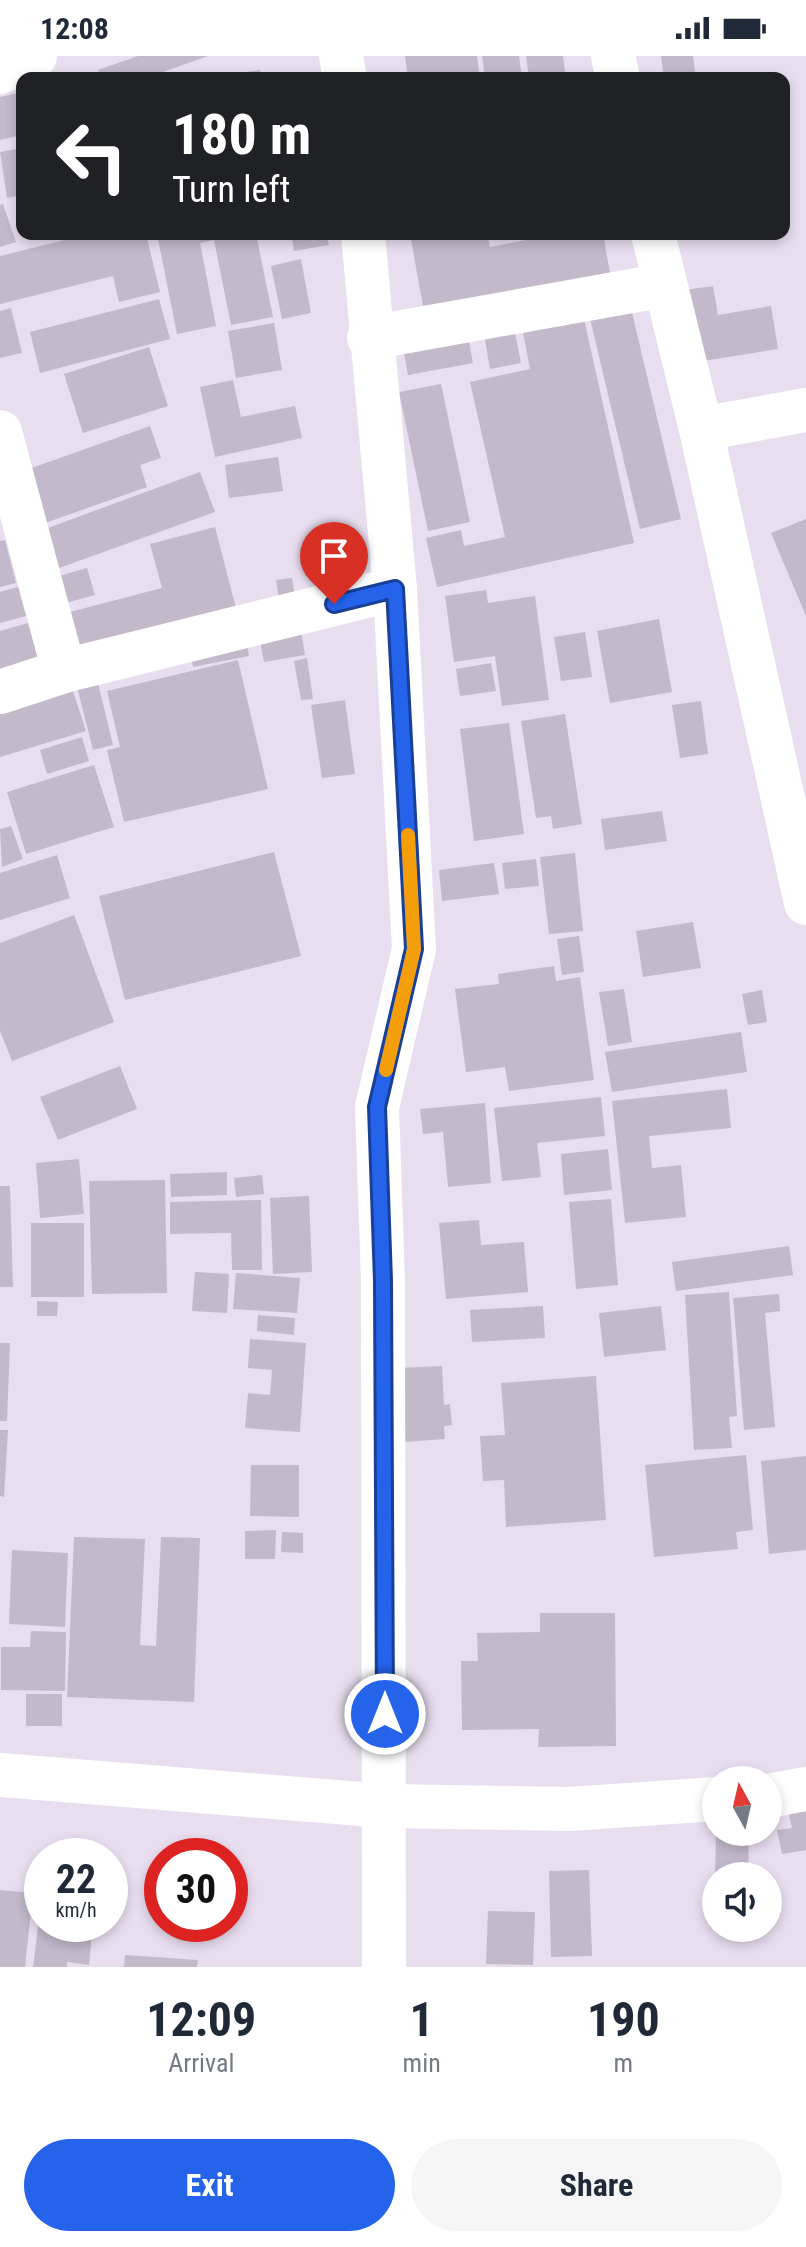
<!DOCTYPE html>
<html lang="en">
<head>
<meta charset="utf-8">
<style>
	:root { --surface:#fff; --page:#f6f6f7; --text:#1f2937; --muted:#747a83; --accent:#2563eb }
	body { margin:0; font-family:"Roboto Condensed",sans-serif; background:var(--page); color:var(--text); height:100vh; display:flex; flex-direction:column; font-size:30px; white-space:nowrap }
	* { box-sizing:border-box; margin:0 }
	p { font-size:26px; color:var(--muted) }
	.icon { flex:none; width:44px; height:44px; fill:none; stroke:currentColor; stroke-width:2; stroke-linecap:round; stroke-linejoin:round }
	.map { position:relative; height:1911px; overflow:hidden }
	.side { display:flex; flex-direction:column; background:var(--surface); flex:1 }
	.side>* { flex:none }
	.guide { position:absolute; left:16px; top:16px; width:774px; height:168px; border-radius:16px; box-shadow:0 4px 12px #0003; background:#202124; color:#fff; overflow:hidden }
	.needle { width:52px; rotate:352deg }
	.buttons { position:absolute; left:702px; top:1710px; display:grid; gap:16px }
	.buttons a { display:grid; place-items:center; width:80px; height:80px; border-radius:50%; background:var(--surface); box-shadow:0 4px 12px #0003; font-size:40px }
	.speed { position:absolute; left:24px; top:1782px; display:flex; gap:16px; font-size:40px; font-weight:700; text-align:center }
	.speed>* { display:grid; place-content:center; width:104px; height:104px; border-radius:50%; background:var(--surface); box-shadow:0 4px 12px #0003; line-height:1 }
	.speed small { font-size:20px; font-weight:400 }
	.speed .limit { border:12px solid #d22; background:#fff; color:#111 }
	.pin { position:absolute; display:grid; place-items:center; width:68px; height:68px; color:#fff; margin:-82px -34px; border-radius:50% 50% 50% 0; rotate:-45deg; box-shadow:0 0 8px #0007 }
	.pin .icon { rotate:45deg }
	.me { position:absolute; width:88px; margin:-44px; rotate:0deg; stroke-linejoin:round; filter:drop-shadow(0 0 6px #0008) }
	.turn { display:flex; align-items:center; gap:28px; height:168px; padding:0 24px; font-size:36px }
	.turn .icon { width:104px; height:104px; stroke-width:2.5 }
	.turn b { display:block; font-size:56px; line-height:68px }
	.eta { display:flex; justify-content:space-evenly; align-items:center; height:136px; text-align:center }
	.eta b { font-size:48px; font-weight:700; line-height:56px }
	.cta { display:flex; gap:16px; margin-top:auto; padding:16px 24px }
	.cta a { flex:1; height:92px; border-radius:48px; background:var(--accent); color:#fff; font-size:32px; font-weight:700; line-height:92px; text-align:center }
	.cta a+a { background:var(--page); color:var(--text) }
	.status { display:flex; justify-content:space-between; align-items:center; height:56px; padding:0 40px; background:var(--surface); direction:ltr }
	.status svg { height:22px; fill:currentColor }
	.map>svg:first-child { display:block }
	.building { fill:#c3b9cb }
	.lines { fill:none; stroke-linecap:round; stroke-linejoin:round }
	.minor { stroke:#fff; stroke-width:44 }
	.route-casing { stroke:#184099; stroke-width:20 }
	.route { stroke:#2563eb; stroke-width:14 }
	.slow { stroke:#f59e0b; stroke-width:14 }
</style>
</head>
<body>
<div class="status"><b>12:08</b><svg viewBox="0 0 49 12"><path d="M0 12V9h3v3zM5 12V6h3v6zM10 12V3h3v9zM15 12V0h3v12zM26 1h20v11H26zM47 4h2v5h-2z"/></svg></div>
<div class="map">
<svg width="806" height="1911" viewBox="0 0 806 1911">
	<rect width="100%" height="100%" fill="#e9def0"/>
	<g class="building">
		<path d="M138,0h70l-62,22h-46l-2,-8z"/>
		<path d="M405,0h72l3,22h-72z"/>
		<path d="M482,0h37l3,22h-37z"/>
		<path d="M526,0h37l3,22h-37z"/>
		<path d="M661,0h32l3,22h-32z"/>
		<path d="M260,14l1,8h-41v-2z"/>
		<path d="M22,36v43l-22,5v-43z"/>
		<path d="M22,92v47l-15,3 -7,-46z"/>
		<path d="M3,148l13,38 -16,5v-42z"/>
		<path d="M89,178h57l14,58 -41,10 -6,-26 -113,28v-48z"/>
		<path d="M157,178h99l17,83 -42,8 -17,-85 -14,3 16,83 -39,8z"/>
		<path d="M291,178h35l3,11 -35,6z"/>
		<path d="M410,178h77l3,13 51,-10v-3h62l10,56 -187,33z"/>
		<path d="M301,203l10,54 -29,6 -11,-53z"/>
		<path d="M713,230l5,29 53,-9 7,43 -81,13 -12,-72z"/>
		<path d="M159,243l11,40 -130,34 -10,-41z"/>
		<path d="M629,244l52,219 -41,10 -52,-219z"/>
		<path d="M11,252l11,45 -22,5v-47z"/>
		<path d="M584,263l50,224 -197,44 -11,-49 35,-8 3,16 41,-9 -35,-155 60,-13 -7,-36z"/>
		<path d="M274,267l8,47 -46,8 -8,-47z"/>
		<path d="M514,272l7,35 -31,6 -6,-35z"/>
		<path d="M467,274l6,33 -65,12 -6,-33z"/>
		<path d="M149,291l19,59 -85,27 -19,-59z"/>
		<path d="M233,324l8,37 54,-11 7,32 -87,19 -15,-70z"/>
		<path d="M441,328l29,138 -42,9 -29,-139z"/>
		<path d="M150,370l11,32 -21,7 7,22 -102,36 -19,-53z"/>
		<path d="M278,401l5,34 -54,7 -4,-33z"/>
		<path d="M200,416l15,40 -156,56 -14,-39z"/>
		<path d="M806,463v97l-35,-83z"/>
		<path d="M215,471l23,89 -161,42 -11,-45 96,-25 -12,-44z"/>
		<path d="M5,484l11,43 -16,4v-46z"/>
		<path d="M87,512l8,27 -33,9 -7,-27z"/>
		<path d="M292,522l4,25 -16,2 -4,-25z"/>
		<path d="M18,531l8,29 -26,7v-31z"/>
		<path d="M486,534l2,13 47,-7 14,104 -47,6 -7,-50 -41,6 -9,-66z"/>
		<path d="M299,563l6,36 -41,7 -7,-36z"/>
		<path d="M659,563l13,73 -62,11 -13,-72z"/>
		<path d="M28,567l12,42 -40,11v-45z"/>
		<path d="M585,576l7,45 -31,4 -7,-44z"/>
		<path d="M246,579l3,21 -56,11 -4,-21z"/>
		<path d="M307,602l6,41 -12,1 -7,-39z"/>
		<path d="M238,604l30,129 -144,33 -17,-72 13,-3 -13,-56z"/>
		<path d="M491,607l5,28 -36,5 -4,-27z"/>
		<path d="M75,623l23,4 15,62 -20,5z"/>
		<path d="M72,632l14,43 -86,26v-47z"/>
		<path d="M345,644l10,74 -33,4 -11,-73z"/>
		<path d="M701,645l7,53 -28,4 -8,-53z"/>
		<path d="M565,658l17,110 -29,5 -2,-13 -15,2 -15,-97z"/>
		<path d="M509,667l15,111 -50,7 -14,-112z"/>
		<path d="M82,681l7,24 -42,13 -7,-24z"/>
		<path d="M94,709l20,62 -88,27 -19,-62z"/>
		<path d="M662,755l5,30 -62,9 -4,-31z"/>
		<path d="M11,770l12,33 -21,8 -2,-38z"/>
		<path d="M274,796l27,104 -176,44 -26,-104z"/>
		<path d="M575,797l8,78 -34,3 -9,-77z"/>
		<path d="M57,799l13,43 -70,22v-47z"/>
		<path d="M536,803l3,27 -34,3 -3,-26z"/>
		<path d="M494,807l5,31 -57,7 -3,-31z"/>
		<path d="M74,859l40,107 -102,39 -12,-30v-88z"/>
		<path d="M693,866l8,46 -58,9 -7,-46z"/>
		<path d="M579,880l5,36 -22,3 -5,-36z"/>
		<path d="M554,910l2,15 24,-4 14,103 -85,11 -4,-24 -39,5 -11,-83 44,-5 -1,-10z"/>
		<path d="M624,933l8,53 -24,4 -9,-54z"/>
		<path d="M762,934l5,32 -19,3 -6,-31z"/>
		<path d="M741,976l6,40 -135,20 -7,-40z"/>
		<path d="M120,1010l17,43 -79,31 -18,-43z"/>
		<path d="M727,1033l4,39 -82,8 3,32 29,-3 5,52 -61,6 -13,-122z"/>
		<path d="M601,1041l4,39 -68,7 4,34 -39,4 -8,-73z"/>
		<path d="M485,1047l6,80 -43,4 -5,-55 -20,2 -3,-25z"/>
		<path d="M608,1093l4,41 -48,5 -3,-41z"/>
		<path d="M79,1103l5,55 -44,4 -4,-55z"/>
		<path d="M227,1116v23l-56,2 -1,-23z"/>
		<path d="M262,1119l2,19 -28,3 -2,-19z"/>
		<path d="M165,1124l2,113 -75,1 -3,-113z"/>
		<path d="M0,1130h10l3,101h-13z"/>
		<path d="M309,1140l3,76 -39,2 -3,-76z"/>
		<path d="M611,1143l7,86 -42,4 -7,-87z"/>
		<path d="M261,1144l1,70h-30l-1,-37 -61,1v-32z"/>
		<path d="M479,1164l2,25 43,-3 4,50 -82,7 -7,-76z"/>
		<rect x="31" y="1167" width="53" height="74"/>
		<path d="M789,1190l4,29 -117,16 -4,-29z"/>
		<path d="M195,1216l34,2 -2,39 -35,-2z"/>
		<path d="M236,1217l64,5 -3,35 -64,-4z"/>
		<path d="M729,1236l8,124 -8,1 3,31 -38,2 -9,-155z"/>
		<path d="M779,1238l1,17 -15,2 10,114 -31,3 -11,-132z"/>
		<path d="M37,1245l21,1 -1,14h-20z"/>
		<path d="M543,1250l2,32 -73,4 -2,-32z"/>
		<path d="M661,1250l5,44 -62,7 -5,-44z"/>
		<path d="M258,1259l37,3 -1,17 -37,-4z"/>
		<path d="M250,1283l56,4 -6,89 -55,-4 3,-35 22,2 2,-25 -24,-2z"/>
		<path d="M0,1287h10l-3,78h-7z"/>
		<path d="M442,1310l2,39 6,-1 2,21 -8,1 1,13 -42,3 -5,-74z"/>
		<path d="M596,1320l10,144 -100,7 -2,-47 -21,1 -3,-45 25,-1 -4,-52z"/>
		<path d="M0,1374h8l-4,67 -4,-1z"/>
		<path d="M746,1399l7,75 -17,2 2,17 -84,8 -9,-92z"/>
		<path d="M806,1400v94l-37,4 -8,-93z"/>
		<path d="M251,1409h48v52l-49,-1z"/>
		<path d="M276,1474l-1,29h-30v-28z"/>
		<path d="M282,1476l21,1v20l-22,-1z"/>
		<path d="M74,1481l71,2 -5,106 16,1 5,-109 39,1 -6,164 -127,-5z"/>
		<path d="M12,1494l56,3 -3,74 -56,-3z"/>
		<path d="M540,1557h75l1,133 -78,1 1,-18 -77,1 -1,-69h17l-1,-28 63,-1z"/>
		<path d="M31,1575l35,1 -1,59 -64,-1v-43h29z"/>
		<rect x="26" y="1638" width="36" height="32"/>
		<path d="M806,1747v47l-24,4 -5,-24 15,-2 -5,-22z"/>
		<path d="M716,1776h33l-1,44h-33z"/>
		<path d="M589,1814l3,86 -41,1 -2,-86z"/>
		<path d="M0,1834l33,3 -8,74h-25z"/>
		<path d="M488,1855l47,1 -2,53 -47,-1z"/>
		<path d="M40,1856l2,12h51l-4,41 -22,-3v5h-34z"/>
		<path d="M125,1899l73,5 -1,7h-73z"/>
	</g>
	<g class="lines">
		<g class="minor">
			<path d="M341,0l4,22"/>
			<path d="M613,0l5,22"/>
			<path d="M0,16l35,-16"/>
			<path d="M363,178l32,355 19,360 -37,158 6,174 1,686"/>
			<path d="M653,178l48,195 105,474"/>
			<path d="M369,282l296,-53"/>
			<path d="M701,373l105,-19"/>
			<path d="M0,376l64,239"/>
			<path d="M0,636l64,-21 331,-82"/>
			<path d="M0,1719l386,31 183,3 147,-10"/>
			<path d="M768,1740l38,-7"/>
		</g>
	</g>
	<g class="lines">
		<g class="route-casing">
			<path id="route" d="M334,548l61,-15 19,360 -37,158 6,174 2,433"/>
		</g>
		<use href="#route" class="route"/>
		<path class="slow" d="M386,1014l28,-121 -6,-114"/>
	</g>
</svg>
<div class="buttons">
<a><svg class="needle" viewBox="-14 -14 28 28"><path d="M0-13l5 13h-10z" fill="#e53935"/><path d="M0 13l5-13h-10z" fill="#747a83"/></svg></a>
<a><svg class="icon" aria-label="sound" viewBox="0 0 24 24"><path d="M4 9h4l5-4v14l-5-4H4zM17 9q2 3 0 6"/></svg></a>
</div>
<div class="speed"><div>22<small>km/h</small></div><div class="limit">30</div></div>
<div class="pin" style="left:334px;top:548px;background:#d93025"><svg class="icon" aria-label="arrive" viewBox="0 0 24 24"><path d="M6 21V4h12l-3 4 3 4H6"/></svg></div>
<svg class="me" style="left:385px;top:1658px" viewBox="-20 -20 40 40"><circle r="17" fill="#2563eb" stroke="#fff" stroke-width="3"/><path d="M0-11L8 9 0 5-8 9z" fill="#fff"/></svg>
<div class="guide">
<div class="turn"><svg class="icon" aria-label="left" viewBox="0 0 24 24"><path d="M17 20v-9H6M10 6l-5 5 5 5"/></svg><div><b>180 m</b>Turn left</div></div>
</div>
</div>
<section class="side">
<div class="eta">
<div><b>12:09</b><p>Arrival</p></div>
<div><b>1</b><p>min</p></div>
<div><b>190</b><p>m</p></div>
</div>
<div class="cta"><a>Exit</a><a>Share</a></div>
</section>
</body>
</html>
